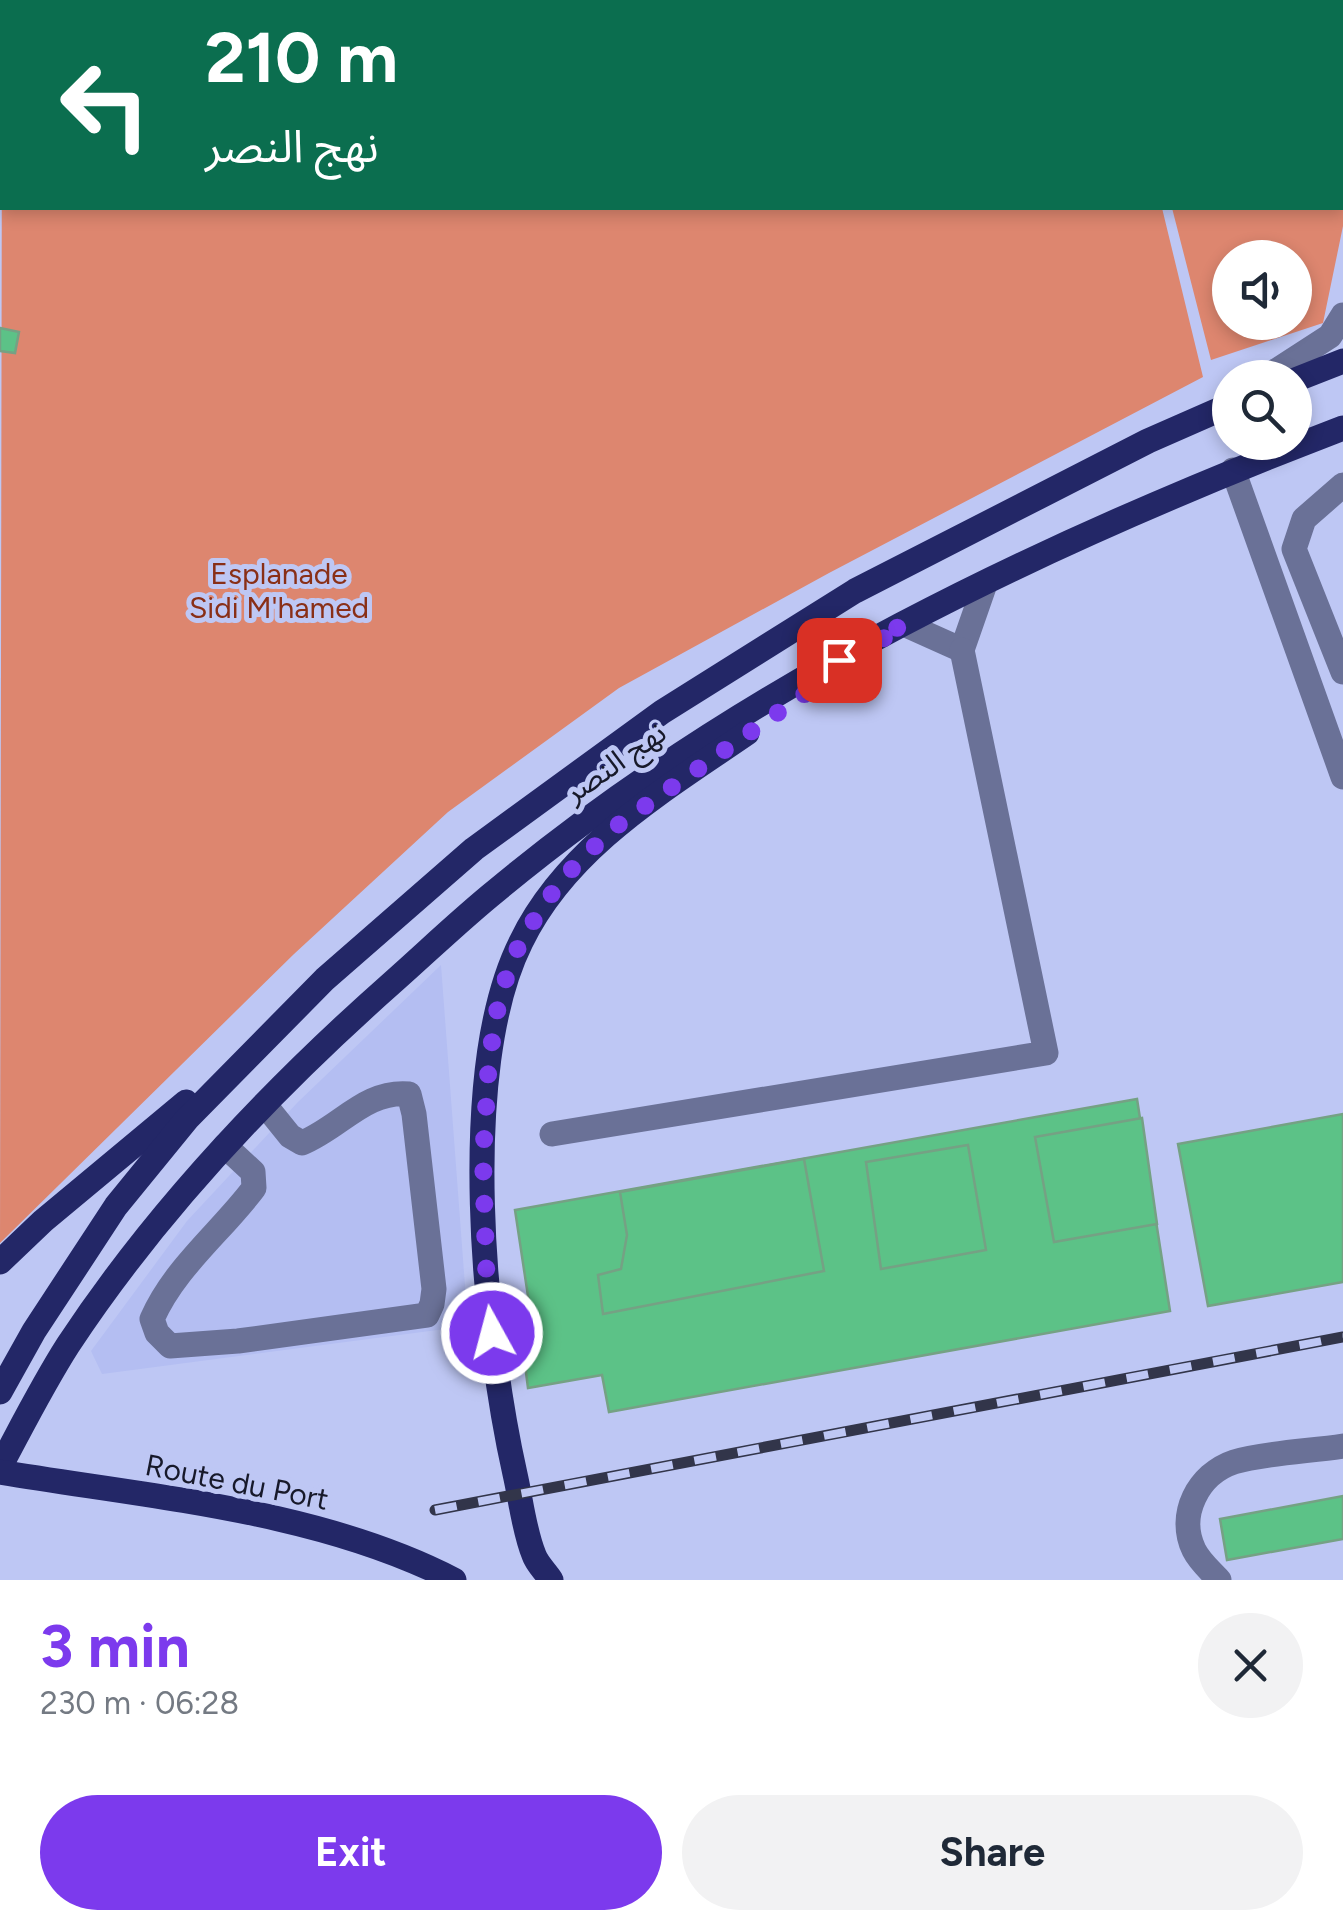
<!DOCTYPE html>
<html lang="en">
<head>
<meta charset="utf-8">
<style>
	:root { --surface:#fff; --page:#f2f2f3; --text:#1f2937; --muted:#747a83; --accent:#7c3aed }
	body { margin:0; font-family:Figtree,"Noto Sans Arabic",sans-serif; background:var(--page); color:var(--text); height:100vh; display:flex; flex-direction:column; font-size:38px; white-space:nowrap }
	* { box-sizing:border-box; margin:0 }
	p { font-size:32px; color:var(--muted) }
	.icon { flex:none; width:55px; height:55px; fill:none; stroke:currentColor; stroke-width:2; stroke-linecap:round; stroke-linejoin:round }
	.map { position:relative; height:1580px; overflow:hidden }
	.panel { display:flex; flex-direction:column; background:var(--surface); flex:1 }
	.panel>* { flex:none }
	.hud { position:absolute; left:0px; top:0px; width:1345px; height:210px; box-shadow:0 5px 15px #0003; background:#0b6e4f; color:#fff; overflow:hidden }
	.controls { position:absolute; left:1212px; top:240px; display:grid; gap:20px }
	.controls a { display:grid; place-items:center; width:100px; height:100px; border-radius:50%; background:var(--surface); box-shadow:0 5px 15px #0003; font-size:50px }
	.pin { position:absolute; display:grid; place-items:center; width:85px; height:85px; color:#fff; margin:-42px; border-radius:20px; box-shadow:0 5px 15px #0006 }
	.me { position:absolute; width:110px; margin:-55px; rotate:353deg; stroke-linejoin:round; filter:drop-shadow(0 0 8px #0008) }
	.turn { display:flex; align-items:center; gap:35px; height:210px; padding:0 40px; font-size:45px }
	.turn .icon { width:130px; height:130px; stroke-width:2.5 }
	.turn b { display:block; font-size:70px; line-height:85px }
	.round { display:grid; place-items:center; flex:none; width:105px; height:105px; border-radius:52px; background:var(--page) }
	.summary { display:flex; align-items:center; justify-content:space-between; height:170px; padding:0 40px }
	h1 { font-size:60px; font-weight:700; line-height:75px; color:var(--accent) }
	.primary-button { display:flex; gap:20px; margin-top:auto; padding:20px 40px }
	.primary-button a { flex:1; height:115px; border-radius:60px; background:var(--accent); color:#fff; font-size:40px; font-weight:700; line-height:115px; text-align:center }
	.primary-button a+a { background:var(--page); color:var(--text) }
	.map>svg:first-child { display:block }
	.built { fill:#b4bef2 }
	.green { fill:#dd866f; fill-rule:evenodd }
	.building { fill:#5cc287; stroke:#75a184; stroke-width:2.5 }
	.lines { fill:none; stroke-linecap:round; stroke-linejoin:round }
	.minor { stroke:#6a7197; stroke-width:25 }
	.major { stroke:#232767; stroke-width:25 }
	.rail-casing { stroke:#32354a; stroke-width:11 }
	.rail { stroke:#bec7f4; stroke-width:8; stroke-dasharray:22; stroke-linecap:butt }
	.route { stroke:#7c3aed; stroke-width:18; stroke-dasharray:0 32.4 }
	.labels { text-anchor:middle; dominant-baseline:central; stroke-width:10; stroke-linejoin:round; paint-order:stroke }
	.park-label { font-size:30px; fill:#892f17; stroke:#bec7f4 }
	.street-label { font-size:30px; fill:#17192a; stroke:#bec7f4 }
</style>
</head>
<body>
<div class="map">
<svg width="1343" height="1580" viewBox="0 0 1343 1580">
	<rect width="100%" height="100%" fill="#bec7f4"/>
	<g class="built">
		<path d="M0,0h441l-439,2 -2,81z"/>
		<path d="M441,965l27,361 -366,48 -11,-23 96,-130 111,-119z"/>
	</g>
	<g class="green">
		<path d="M441,0h902v88l-1,-86h-914z"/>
		<path d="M2,82v126h1160l41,169 -374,196 -210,115 -171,124 -154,142 -294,289z"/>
		<path d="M1343,100v126l-20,97 -112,37 -39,-152h170zM1230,258h65v64h-65z"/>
	</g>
	<g class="building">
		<path d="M0,328l19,4 -4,21 -15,-2z"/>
		<path d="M1137,1099l33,212 -561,101 -7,-37 -74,13 -9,-70 12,-2 -16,-106z"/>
		<path d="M1343,1114v168l-135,24 -30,-162z"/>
		<path d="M1142,1118l15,106 -103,18 -19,-105z"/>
		<path d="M968,1145l18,105 -105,19 -15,-107z"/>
		<path d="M804,1159l20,112 -221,43 -5,-39 23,-6 6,-34 -7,-43z"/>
		<path d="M1343,1496v43l-116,21 -7,-41z"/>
	</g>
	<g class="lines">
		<g class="minor">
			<path d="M65,2l12,-2"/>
			<path d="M0,16l2,-1"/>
			<path d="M1265,378l65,-42 13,-21"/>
			<path d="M1233,470l110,307"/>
			<path d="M1343,485l-39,34 -10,30 49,123"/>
			<path d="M904,624l58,26 23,-66"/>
			<path d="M552,1134l494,-81 -84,-403"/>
			<path d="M225,1146l28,26 1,16c-33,44 -79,79 -102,131l5,14 13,13 68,-5 189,-26 5,-11 2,-15 -20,-175 -5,-20c-44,-4 -68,33 -107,49l-12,-7 -25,-31"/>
			<path d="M1219,1580c-9,-10 -19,-18 -25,-30 -17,-35 4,-76 40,-88 29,-9 77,-11 109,-16"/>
		</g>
		<g class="major">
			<path d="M1295,380l48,-19"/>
			<path d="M0,1262l43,-41 143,-119"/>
			<path d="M0,1392l34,-61 82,-125 71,-87 138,-140 149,-130 188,-137 193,-121 293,-150 82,-36"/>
			<path d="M0,1467c22,-41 43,-83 68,-122 89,-135 204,-256 325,-363 35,-31 68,-63 104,-92 248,-206 547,-347 846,-462"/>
			<path d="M0,1472c149,25 319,38 454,108"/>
			<path d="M551,1580c-5,-8 -14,-16 -17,-25 -10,-24 -13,-55 -19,-81 -31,-138 -58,-404 6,-532 46,-95 142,-151 226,-209"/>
		</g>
		<g class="rail-casing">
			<path id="rail" d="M435,1510l908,-173"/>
		</g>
		<use href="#rail" class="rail"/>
	</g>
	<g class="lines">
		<path class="route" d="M492,1333l-5,-37 -4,-138 6,-98 11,-66 21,-54 40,-60 50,-50 293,-206 -65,36"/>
	</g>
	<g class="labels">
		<g class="park-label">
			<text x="279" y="573">Esplanade<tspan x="279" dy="34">Sidi M'hamed</tspan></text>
		</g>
		<g class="street-label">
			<text transform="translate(615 762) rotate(-35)">نهج النصر</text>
			<text transform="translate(237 1482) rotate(11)">Route du Port</text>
		</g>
	</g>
</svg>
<div class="controls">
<a><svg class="icon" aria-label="sound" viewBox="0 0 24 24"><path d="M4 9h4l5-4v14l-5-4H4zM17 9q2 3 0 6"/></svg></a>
<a><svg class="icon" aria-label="search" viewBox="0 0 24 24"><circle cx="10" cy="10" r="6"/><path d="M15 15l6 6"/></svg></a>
</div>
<div class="pin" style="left:839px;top:660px;background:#d93025"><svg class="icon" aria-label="arrive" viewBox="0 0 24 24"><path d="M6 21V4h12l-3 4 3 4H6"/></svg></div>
<svg class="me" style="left:492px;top:1333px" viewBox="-20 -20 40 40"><circle r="17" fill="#7c3aed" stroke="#fff" stroke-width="3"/><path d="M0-11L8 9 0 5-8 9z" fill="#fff"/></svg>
<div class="hud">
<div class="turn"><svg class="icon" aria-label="left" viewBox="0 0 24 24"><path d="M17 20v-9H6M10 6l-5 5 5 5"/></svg><div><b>210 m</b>نهج النصر</div></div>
</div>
</div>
<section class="panel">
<div class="summary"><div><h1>3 min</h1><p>230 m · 06:28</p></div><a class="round"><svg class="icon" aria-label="close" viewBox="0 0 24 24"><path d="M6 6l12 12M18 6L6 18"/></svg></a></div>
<div class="primary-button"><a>Exit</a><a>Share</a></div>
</section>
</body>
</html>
